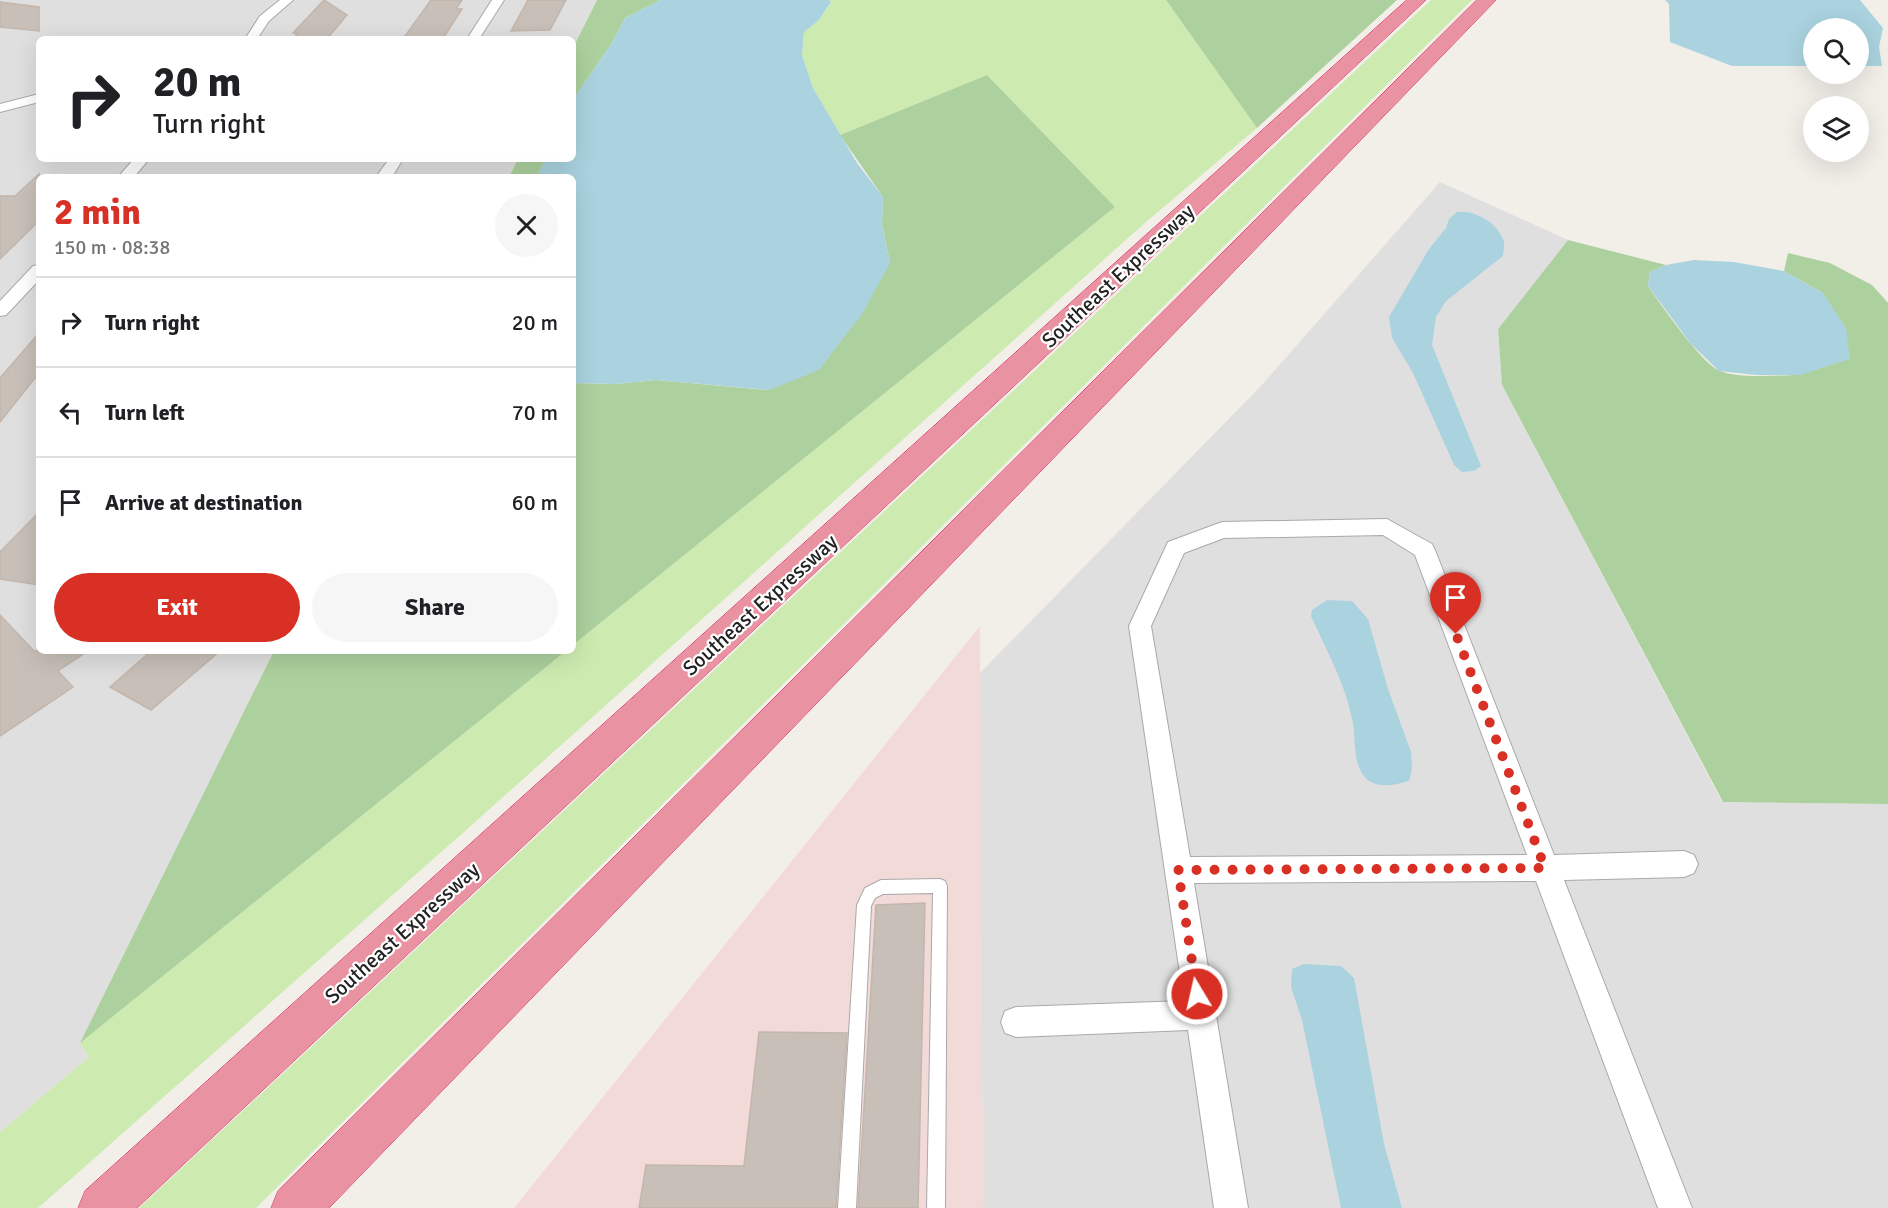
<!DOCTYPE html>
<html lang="en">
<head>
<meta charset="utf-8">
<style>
	:root { --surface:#fff; --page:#f6f6f6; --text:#202124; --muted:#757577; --line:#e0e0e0; --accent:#d93025 }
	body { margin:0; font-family:Signika,sans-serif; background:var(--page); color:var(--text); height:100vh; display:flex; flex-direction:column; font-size:22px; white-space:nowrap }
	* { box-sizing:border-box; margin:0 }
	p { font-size:20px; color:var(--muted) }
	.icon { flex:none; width:33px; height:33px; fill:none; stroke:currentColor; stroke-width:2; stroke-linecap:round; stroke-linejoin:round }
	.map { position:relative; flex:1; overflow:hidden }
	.side { position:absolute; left:36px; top:174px; width:540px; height:480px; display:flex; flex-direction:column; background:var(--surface); border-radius:9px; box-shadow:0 6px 24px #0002 }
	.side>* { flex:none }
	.guide { position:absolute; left:36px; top:36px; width:540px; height:126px; border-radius:9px; box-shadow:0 6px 24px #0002; background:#fff; color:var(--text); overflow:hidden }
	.tools { position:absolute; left:1803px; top:18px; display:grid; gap:12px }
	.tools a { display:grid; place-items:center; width:66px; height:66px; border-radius:50%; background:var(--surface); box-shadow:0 6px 24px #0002; font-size:30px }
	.pin { position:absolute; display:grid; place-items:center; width:51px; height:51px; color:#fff; margin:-62px -26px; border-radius:50% 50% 50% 0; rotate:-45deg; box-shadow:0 0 6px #0007 }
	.pin .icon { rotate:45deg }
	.me { position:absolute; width:66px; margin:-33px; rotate:351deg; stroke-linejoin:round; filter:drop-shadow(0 0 4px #0008) }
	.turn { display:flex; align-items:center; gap:21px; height:126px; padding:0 18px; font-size:27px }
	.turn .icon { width:78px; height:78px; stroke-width:2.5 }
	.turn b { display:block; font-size:42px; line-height:51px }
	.round { display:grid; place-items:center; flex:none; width:63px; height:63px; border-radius:32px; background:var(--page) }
	.summary { display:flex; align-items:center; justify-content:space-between; height:102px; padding:0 18px }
	h1 { font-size:36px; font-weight:700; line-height:45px; color:var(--accent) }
	.action { display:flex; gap:12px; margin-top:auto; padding:12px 18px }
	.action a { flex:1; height:69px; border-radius:36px; background:var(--accent); color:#fff; font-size:24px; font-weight:700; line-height:69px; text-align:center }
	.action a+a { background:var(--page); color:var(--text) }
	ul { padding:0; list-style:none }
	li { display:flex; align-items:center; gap:18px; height:90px; padding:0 18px; border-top:2px solid var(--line) }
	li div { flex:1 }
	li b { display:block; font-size:22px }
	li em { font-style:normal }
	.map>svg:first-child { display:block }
	.residential { fill:#e0dfdf }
	.commercial { fill:#f2dad9 }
	.grass { fill:#cdebb0 }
	.forest { fill:#add19e }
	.water { fill:#aad3df }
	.building { fill:#c7bfb8; stroke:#c4b6ab; stroke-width:1.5 }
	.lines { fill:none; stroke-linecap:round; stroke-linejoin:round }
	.lane-casing { stroke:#a9a9a9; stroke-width:2 }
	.street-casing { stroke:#a9a9a9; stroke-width:2 }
	.highway-casing { stroke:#dc2a67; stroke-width:1 }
	.lane { fill:#fff; fill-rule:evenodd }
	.street { fill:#fff; fill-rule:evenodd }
	.highway { fill:#e892a2; fill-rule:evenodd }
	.route { stroke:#d93025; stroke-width:10; stroke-dasharray:0 18 }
	.labels { text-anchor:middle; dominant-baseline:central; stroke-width:4.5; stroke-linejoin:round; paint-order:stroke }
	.street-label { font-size:21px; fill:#222; stroke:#fff }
</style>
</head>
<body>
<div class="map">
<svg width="1888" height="1208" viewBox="0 0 1888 1208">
	<rect width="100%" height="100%" fill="#f2efe9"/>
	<g class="residential">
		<path d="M0,0h597l-24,48v-9h-534v120h479l-9,18h-470v474h235l-185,406 -89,75z"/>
		<path d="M1440,182l128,58 -70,89 4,56 220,417 166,2v404h-905l-4,-534 282,-288z"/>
	</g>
	<path class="commercial" d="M980,626l3,582h-469z"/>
	<g class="grass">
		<path d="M829,0h337l91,128 -111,94 -682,610 -426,376h-38v-76l89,-75 -9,-14 486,-392h7v-6l542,-438 -128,-132 -147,60 -27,-47 -11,-33 2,-23 15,-12 12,-17z"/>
		<path d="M1431,0h41l-1216,1208h-117z"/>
	</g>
	<g class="forest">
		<path d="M597,0h64l-36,18 -13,25 -39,57v-52z"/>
		<path d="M1166,0h231l-140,128z"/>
		<path d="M987,75l128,132 -542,438v-262l42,1 41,-4 112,10 122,-127 -8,-38 1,-28 -43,-62z"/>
		<path d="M518,159h27l-8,18h-28z"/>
		<path d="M1568,240l98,25 -16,7 -2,14c13,19 54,78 72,85 19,8 59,4 80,4l23,-82 -39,-22 4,-18 42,10 42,22 16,18v501l-165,-2 -221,-417 -4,-56z"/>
		<path d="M274,651h292l-486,392z"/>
	</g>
	<g class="water">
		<path d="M661,0h168l2,2 -12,18 -15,12 -2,23 11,33 44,75 26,34 -1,28 8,38 -28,51 -43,56 -50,20 -113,-10 -41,4 -42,-1v-206h-36l8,-18h28v-59l39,-57 13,-25z"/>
		<path d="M1665,0h195l23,28 -4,19 3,19h-23l-1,-38h-44l-1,38h-81l-62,-24 -1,-38z"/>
		<path d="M1457,212c19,-2 41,11 47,30 1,3 -1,10 -1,14l-57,45 -10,16 -4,28 49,121 -7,5 -12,1 -8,-7 -41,-92 -21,-35 -3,-21 40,-68 17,-21 3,-9z"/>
		<path d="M1694,260l40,2 50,9 39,22 23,35 4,31 -50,16h-44l-37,-4 -28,-27 -43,-58 2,-14 16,-7z"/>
		<path d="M1327,600l25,1 16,18 20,70 23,63 1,17 -3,12c-12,3 -24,7 -36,2 -21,-9 -17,-41 -20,-59 -7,-40 -26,-72 -42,-108l1,-6z"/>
		<path d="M1304,964l37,2 13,12 30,166 18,64h-61l-39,-188 -11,-33 1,-18z"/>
	</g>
	<g class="building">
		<path d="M324,0l23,15 -20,24h-33l3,-6h-4z"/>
		<path d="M431,0h31l-6,9h6l-18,28 -41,2z"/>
		<path d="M528,0h38l-16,30 -39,1z"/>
		<path d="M0,2l39,5v24l-39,-4z"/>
		<path d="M39,174v47l-39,38v-63h15z"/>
		<path d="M39,333v40l-39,49v-44z"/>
		<path d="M39,512v73l-39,-6v-27z"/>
		<path d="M0,615l34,36h54l-30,20 15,16 -73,49z"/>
		<path d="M151,651h69l-69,59 -41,-23z"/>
		<path d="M925,903l-7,305h-60l18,-303z"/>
		<path d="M759,1032l88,1 -11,175h-197l7,-43 98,1z"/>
	</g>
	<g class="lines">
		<g class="lane-casing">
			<path id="lane" d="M940,879l5,2 2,5 -2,322h-18l6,-315 -50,1 -8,4 -4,8 -15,302h-18l19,-303 8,-17 16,-8z"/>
		</g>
		<g class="street-casing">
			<g id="street">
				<path d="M280,0h13l-24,21 -12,18h-12l15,-23z"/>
				<path d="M492,0h12l-25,39h-12z"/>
				<path d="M39,94v8l-39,10v-8z"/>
				<path d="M134,159h15l-15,18h-16z"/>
				<path d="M389,159h14l-11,18h-16z"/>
				<path d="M39,265v15l-33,35 -6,1v-15l33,-35z"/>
				<path d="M1387,519l45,25 3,6 119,305 130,-4 10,4 4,9 -4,9 -10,4 -120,3 128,328h-34l-122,-327 -342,2 54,325h-34l-26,-178 -172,7 -11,-4 -4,-11 4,-11 11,-4 168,-6 -55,-375 39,-84 54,-20zM1383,535l32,20 112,300 -337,2 -39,-231 33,-73 40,-15z"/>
			</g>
		</g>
		<g class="highway-casing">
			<g id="highway">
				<path d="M1407,0h19l-1289,1208h-59l7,-17z"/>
				<path d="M1477,0h19l-1167,1208h-58l7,-17z"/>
			</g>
		</g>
		<use href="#lane" class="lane"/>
		<use href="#street" class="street"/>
		<use href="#highway" class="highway"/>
	</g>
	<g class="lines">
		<path class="route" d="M1197,994l-19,-124 367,-2 -89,-234"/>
	</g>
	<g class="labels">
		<g class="street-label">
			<text transform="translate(1118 276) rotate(-43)">Southeast Expressway</text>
			<text transform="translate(760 605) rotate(-42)">Southeast Expressway</text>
			<text transform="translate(402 933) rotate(-42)">Southeast Expressway</text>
		</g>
	</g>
</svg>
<div class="tools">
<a><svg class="icon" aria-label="search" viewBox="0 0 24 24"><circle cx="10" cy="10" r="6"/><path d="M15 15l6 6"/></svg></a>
<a><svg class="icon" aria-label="layers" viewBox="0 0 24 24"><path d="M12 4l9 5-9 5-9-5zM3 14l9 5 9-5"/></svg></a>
</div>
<div class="pin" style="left:1456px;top:634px;background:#d93025"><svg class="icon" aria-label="arrive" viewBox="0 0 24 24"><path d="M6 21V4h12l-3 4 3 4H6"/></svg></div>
<svg class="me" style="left:1197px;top:994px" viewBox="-20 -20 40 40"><circle r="17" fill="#d93025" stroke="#fff" stroke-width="3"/><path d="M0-11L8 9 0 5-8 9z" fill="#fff"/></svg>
<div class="guide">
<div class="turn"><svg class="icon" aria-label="right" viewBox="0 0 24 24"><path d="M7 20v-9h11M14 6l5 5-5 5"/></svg><div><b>20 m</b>Turn right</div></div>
</div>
<section class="side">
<div class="summary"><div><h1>2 min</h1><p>150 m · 08:38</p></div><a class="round"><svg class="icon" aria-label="close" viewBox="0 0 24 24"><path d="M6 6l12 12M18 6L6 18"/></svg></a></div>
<ul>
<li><svg class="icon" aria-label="right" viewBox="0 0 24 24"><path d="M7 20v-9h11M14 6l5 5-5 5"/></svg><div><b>Turn right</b></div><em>20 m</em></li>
<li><svg class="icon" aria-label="left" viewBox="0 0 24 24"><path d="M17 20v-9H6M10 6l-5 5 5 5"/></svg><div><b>Turn left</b></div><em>70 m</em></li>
<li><svg class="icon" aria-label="arrive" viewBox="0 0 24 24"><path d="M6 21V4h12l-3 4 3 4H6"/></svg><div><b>Arrive at destination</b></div><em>60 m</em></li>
</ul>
<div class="action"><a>Exit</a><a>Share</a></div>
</section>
</div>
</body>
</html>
